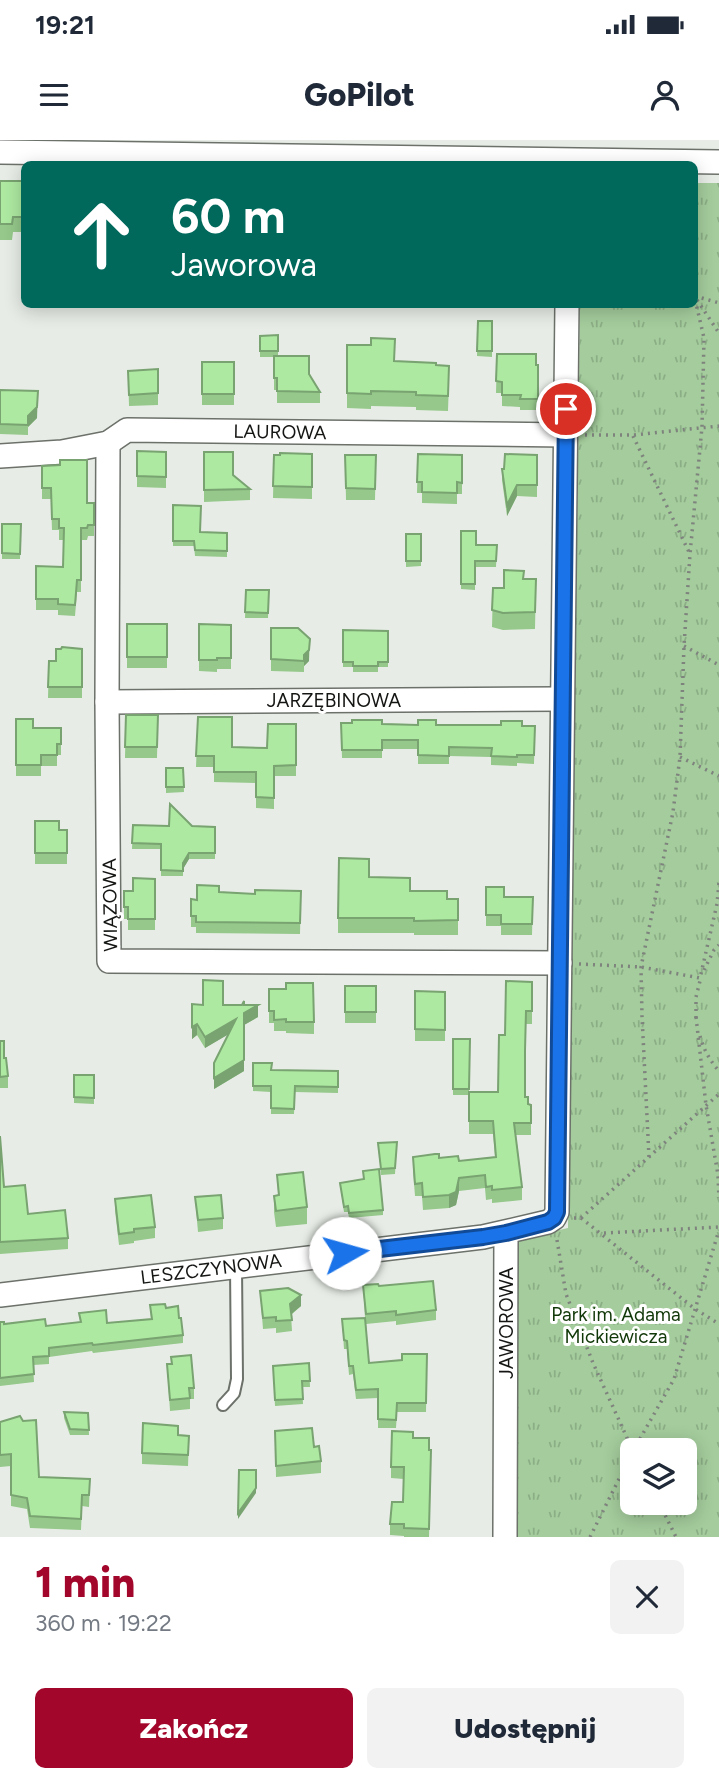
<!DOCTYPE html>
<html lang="pl">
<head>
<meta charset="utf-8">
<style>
	:root { --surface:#fff; --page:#f2f2f3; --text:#1f2937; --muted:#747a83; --accent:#a3062b }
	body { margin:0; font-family:Figtree,sans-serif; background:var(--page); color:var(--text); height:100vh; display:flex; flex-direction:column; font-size:26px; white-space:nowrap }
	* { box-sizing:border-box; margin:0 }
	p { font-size:23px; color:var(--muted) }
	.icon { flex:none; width:38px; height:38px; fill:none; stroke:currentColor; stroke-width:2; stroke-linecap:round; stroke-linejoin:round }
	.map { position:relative; height:1397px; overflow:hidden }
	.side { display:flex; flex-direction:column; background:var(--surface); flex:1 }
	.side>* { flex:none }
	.banner { position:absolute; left:21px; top:21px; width:677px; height:147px; border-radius:10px; box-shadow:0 4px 18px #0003; background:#00695c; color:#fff; overflow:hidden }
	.tools { position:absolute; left:620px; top:1298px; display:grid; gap:14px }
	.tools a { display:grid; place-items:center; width:77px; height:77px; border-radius:10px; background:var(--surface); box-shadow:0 4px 18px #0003; font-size:35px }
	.pin { position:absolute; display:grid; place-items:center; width:60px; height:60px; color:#fff; margin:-30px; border:4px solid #fff; border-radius:50%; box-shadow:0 2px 7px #0007 }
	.me { position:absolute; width:77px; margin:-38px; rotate:83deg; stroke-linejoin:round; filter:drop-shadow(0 0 5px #0008) }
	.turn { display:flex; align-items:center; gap:24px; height:147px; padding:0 35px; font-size:32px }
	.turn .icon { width:91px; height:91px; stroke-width:2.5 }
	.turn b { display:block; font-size:49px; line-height:60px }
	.round { display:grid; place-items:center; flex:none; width:74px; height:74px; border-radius:10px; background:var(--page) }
	.overview { display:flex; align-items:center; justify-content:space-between; height:119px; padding:0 35px }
	h1 { font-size:42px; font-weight:800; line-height:52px; color:var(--accent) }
	.button { display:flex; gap:14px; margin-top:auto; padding:14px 35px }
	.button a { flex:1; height:80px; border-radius:10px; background:var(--accent); color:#fff; font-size:28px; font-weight:800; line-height:80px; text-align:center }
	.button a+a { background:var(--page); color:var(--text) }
	.status { display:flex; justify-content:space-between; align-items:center; height:49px; padding:0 35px; background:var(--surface); direction:ltr }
	.status svg { height:19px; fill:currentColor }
	header { display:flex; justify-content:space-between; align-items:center; height:91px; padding:0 35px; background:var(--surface); font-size:32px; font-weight:800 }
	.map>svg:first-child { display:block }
	.park { fill:url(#park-tufts); fill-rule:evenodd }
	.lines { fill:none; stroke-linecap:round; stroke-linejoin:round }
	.lane-casing { stroke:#6c716a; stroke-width:14 }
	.street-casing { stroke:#6c716a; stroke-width:26 }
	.path { stroke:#7f837e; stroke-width:3.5; stroke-dasharray:2 5; stroke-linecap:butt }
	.lane { stroke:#fff; stroke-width:10 }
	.street { stroke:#fff; stroke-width:23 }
	.wall { fill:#95c88a }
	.shaded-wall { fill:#79a371 }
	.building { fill:#ade9a1; stroke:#79a371; stroke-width:2 }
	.route-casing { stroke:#114b97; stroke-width:18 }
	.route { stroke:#1a73e8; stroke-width:12 }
	.labels { text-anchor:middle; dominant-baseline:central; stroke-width:6; stroke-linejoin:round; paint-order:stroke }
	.street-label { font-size:19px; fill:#141613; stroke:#fff }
	.park-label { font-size:19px; fill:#113808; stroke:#fff }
</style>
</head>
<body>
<div class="status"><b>19:21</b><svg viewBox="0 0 49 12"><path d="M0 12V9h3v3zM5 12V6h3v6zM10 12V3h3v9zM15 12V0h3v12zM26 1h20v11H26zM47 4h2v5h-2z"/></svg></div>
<header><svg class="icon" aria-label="menu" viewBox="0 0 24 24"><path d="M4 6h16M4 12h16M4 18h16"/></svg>GoPilot<svg class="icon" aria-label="person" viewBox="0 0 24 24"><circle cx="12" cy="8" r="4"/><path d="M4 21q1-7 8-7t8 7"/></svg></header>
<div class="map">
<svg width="719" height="1397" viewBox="0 0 719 1397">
	<defs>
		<pattern id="park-tufts" width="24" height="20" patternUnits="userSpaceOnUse" patternTransform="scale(1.75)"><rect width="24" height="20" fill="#a4cc9c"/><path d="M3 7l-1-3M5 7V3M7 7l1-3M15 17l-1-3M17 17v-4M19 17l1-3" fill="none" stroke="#8cae86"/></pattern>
	</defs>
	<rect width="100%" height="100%" fill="#e7ede6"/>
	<path class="park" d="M695,43h24v1354h-203l-4,-296 56,-13 12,-923 115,-1zM632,1311h52v52h-52z"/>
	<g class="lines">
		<g class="lane-casing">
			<path id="lane" d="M223,1265l11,-12 3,-14 -1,-113"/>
		</g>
		<g class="street-casing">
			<g id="street">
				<path d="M0,12l719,10"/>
				<path d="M108,303l-1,259 2,259 451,2"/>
				<path d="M0,316l62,-4 46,-9 19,-13 438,5"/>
				<path d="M107,562l455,-3"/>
				<path d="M0,1155l483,-58 65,-15 6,-4 3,-6 10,-908"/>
				<path d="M505,1397l1,-304"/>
			</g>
		</g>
		<g class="path">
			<path d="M695,156l24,7"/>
			<path d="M697,160l22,33"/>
			<path d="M585,295h48l86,-9"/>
			<path d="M633,296l56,116"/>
			<path d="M684,506l35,19"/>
			<path d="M680,617l39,19"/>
			<path d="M579,824l62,3 59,11 17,-74 2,-21"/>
			<path d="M704,830l10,-20 5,-5"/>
			<path d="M696,877l10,88 12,70 1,23"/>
			<path d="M696,878v-21l5,-20"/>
			<path d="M700,896c3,12 10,25 19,35"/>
			<path d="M649,1017l-7,-141 -1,-49 32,-155 7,-55 4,-111 6,-92 12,-127 2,-89 -9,-39"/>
			<path d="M574,1078h7l114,91 24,15"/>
			<path d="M581,1078l138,-124"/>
			<path d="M604,1093l115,-6"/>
			<path d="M557,1100l9,54 27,69 40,88"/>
			<path d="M633,1311l41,-72 45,-149"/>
			<path d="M659,1363l17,34"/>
			<path d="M590,1397l42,-84"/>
		</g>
		<use href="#lane" class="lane"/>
		<use href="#street" class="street"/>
	</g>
	<g class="wall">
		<path d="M0,41h24v51h-11l-1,8h-12z"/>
		<path d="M478,181h14v36l-15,-1z"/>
		<path d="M278,195v21l31,18 11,18v11h-43v-13h-3v-33h-14v-21z"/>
		<path d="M347,205l47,16 42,4 13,16 -1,30 -32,-1v-3l-45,-1v3l-24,-1z"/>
		<path d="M497,214l41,11v45h-18v-3l-18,-1v-13h-6z"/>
		<rect x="202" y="222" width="32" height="43"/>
		<path d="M158,229v36l-29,1 -1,-35z"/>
		<path d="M0,250l37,28 -9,9v8l-28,-1z"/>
		<path d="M137,311l29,1v36l-29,-1z"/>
		<path d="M204,312l46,37v11l-46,2z"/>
		<path d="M312,314v45l-39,-1 1,-43z"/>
		<path d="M418,314l44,1v39h-5v10l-35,-1v-10h-5z"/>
		<path d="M345,315h31l-1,45h-29z"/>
		<path d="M537,315v42l-20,-1 -10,20 -5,-36v-11h2z"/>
		<path d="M42,326l45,37h7v33h-6l-1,4h-6v52h-4l-2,24 -17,-1v-5h-22v-44l27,1 1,-27h-5v-10h-7l-1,-31h-9z"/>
		<path d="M173,365l27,27 27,1v24l-32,-1 -1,-10h-21z"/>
		<path d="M2,384h19l-1,35h-18z"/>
		<path d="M461,391l15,14h21l-1,22h-21v23l-14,-1z"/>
		<path d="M406,394h15v32l-15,1z"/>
		<path d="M524,439h12l-1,50 -32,1 -11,-3 1,-39h11z"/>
		<path d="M246,450h23l-1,28h-23z"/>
		<rect x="127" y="484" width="40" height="44"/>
		<path d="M199,484l32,1v44h-14v3l-18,-1z"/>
		<path d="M271,488l39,11 -1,22 -5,5v6l-33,-1z"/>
		<path d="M343,490l45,1v36h-10v5h-25v-5h-10z"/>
		<path d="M82,509v49h-34l1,-37h7z"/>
		<path d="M126,575h32l-1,43h-32z"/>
		<path d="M198,577l34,30 35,1 29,-24v52h-22v33l-18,-1v-25l-42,-1v-15h-18z"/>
		<path d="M16,579l17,9h28v27h-4v11h-16v10h-25z"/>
		<path d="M341,583l194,3 -1,38 -17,-1v3l-26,-1v-8l-42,-1v8h-31v-15h-36v9h-40z"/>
		<path d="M166,628h17l1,24 -18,1z"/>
		<path d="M35,681l24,9h8v34h-32z"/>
		<path d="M133,685l82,2v32h-26l-6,10v7h-22v-27h-29z"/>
		<path d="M369,737l41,14 37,8h11v36h-44v-2h-76v-15z"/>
		<path d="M155,739v51h-27v-11h-4v-28h9z"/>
		<path d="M486,747l18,10h29l-1,38h-31v-9h-15z"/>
		<path d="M301,751l-1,43 -104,-1v-6h-5v-28l6,1 22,-8 36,2z"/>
		<path d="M532,842v42h-6l-1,73 3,7 3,1v30h-15l6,52v13l-30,3v-4l-6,1 -1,-12 -26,3 -3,14 -7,3 -26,2 -1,-14h-7l-2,-26v-13l26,1 20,3 36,-4 -2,-23h-24v-39h-16v-56h17l-1,53h29l7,-57z"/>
		<rect x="345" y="846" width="31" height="37"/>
		<path d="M269,849l45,33v12l-28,-1v-2h-12v-8h-5z"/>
		<path d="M415,851l30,1v49h-30z"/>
		<path d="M192,864l52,1 14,12 -14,8v46l-30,18 14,-55 -23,14 -8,-13 -5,4z"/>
		<path d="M0,901l8,35v12h-8z"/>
		<path d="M253,923l18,7 67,1v22l-43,-1 -1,22h-23v-22l-18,-1z"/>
		<path d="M74,935h20v29l-20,-1z"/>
		<path d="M0,996l4,51 24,27 40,24v11l-68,5z"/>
		<path d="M397,1002l-2,32 -14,1 -3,-32z"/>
		<path d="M363,1031l20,39v5l-34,3 -1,-6h-4l-4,-29 24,-4z"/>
		<path d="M277,1035l30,32v17l-31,3 -2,-15v-16l4,-1z"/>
		<path d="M195,1057l28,21v11l-25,3z"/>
		<path d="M115,1059l40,28v11l-21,3v2l-15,2 -4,-35z"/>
		<path d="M363,1145l16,1 57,24v10l-40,5v-4l-30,3 3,39 33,-3 25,-6 -1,58h-29l-1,16h-18v-30l-22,1 -3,-25 -4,1 -2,-26h-3l-2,-30 23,-1z"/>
		<path d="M260,1151l41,15 -10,9 1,16 -16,2v-5l-13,1z"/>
		<path d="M150,1165l16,3 13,10 4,17v8l-90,10 -1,-2 -43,6v7l-16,1 1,17 -34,4v-64l4,2 42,2 34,-4 -1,-9 28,10 44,-4z"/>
		<path d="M171,1217l23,31v11h-4v10l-20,2 -3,-47h4z"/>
		<path d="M309,1223l1,24h-8l1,17 -28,2 -2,-40z"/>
		<path d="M64,1272l24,1 1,22h-19l-6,-17z"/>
		<path d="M0,1282l39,55 51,2 -1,28 -7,-1 -1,24 -51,-2 -3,-19 -16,-3v-40l-11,1z"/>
		<path d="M275,1291l39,16 7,14v12l-45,4z"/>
		<path d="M178,1295l11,1 -1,30 -46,-2v-11z"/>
		<path d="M413,1298l16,12 2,11 -2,76h-25v-1l-14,-1v-11l13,-22 1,-23 -13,-1v-11z"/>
	</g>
	<g class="shaded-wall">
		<path d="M38,251l-1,27 -9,9v-11z"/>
		<path d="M517,345v11l-10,20v-11z"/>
		<path d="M309,510v11l-5,5v-11z"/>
		<path d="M189,713v6l-6,10v-6z"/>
		<path d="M258,865v12l-14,8v-12z"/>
		<path d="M236,879v11l-31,18v-11z"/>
		<path d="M197,884v11l-5,4v-12z"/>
		<path d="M244,920v11l-30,18v-11z"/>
		<path d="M459,1038v13l-3,14 -7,3v-13z"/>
		<path d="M301,1155v11l-11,9v-11z"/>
		<path d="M256,1348v5l-18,26v-6z"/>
	</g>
	<g class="building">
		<path d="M0,41h24v36h-11l-1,7h-12z"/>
		<path d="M478,181h14v30h-15z"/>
		<path d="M278,195v16h-18v-15z"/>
		<path d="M371,198l24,1 -1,22 42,2v2l13,1 -1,30 -32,-1v-3l-45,-1v3l-24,-1v-48h24z"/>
		<path d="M497,214h39v11h2v34h-18l1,-4h-19v-13l-6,-1z"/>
		<path d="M274,216h35v18l11,18 -43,-1v-13h-3z"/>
		<rect x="202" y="222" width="32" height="32"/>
		<path d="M158,229v24l-29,2 -1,-24z"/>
		<path d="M0,250l38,1 -1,16 -9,9v9l-28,-1z"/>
		<path d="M137,311l29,1v25l-29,-1z"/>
		<path d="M204,312h29v23l17,14 -46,1z"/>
		<path d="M280,313l32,1v33l-39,-1 1,-31h6z"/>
		<path d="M418,314l44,1v28l-5,-1v11l-35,-1v-10h-5z"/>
		<path d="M505,314l32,1v30h-20l-10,20 -5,-36h2z"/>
		<path d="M345,315h31l-1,34 -29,-1z"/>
		<path d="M60,320h27v43h7v22h-6l-1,3h-6v52h-4l-2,25 -17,-1v-5h-22v-33l27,1 1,-39h-5v-9h-7l-1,-31h-9v-22l18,-1z"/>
		<path d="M173,365l28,1 -1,26 27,1v18l-32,-1 -1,-9h-21z"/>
		<path d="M2,384h19l-1,30 -18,-1z"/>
		<path d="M461,391h15v14h21l-1,16h-21v23h-14z"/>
		<rect x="406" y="394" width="15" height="27"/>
		<path d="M504,430l20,1 -1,8h13l-1,33 -32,1 -11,-3 1,-22h11z"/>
		<path d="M246,450h23l-1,23 -23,-1z"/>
		<rect x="127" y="484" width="40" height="33"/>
		<path d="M199,484l32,1v33h-14v2h-18z"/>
		<path d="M271,488h27l12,11 -1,11 -5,5v6l-33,-2z"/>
		<path d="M343,490l45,1v31h-10v4h-25v-4h-10z"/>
		<path d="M62,507l20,2v38h-34l1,-26h7v-12h5z"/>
		<path d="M126,575h32l-1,32h-32z"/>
		<path d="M198,577h34v30l35,1 1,-24h28v41l-22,1v32l-18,-1v-25h-42v-16h-18z"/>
		<path d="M16,579h17v9h28v16h-4v11h-16v10h-25z"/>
		<path d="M352,580h30v4l36,1v-5h18v5h65v-4h21v5h13l-1,29h-17v2l-26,-1 1,-8 -43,-1v9l-31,-1v-15h-36v10h-40l-1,-27h11z"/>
		<path d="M166,628h17l1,19h-18z"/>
		<path d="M170,664l22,22 23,1v26h-26l-6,10v8l-22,-1v-26l-29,-1 1,-18 36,1z"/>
		<path d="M35,681h24v9h8v23h-32z"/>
		<path d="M339,718l30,1v18l41,1v13h37v8h11v21l-44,1v-3h-76z"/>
		<path d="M133,738l22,1v40h-27v-12h-4v-16h9z"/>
		<path d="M197,745l22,1v6l36,2v-4l46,1 -1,32 -104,-1v-6h-5v-17l6,1z"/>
		<path d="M486,747h18v10h29l-1,27h-31v-9h-15z"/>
		<path d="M203,840l20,1v24h19l2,-4v4h14l-14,8v47l-30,18v-15l22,-44 -31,18 -8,-13 -5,3v-23l11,1z"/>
		<path d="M506,841l26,1v29h-6l-1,40v46h3v7l3,1v18h-17l8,64 -30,3v-4l-6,1 -1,-12 -26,3 -3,14 -7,3 -26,2 -1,-14 -7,1 -2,-27 22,-3h4v4l19,-2 1,5 37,-4 -3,-36h-24v-29h29l1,-57h6z"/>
		<path d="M286,843h27l1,39h-28v-3l-12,1v-9h-5v-22h17z"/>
		<rect x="345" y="846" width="31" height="26"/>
		<path d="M415,851l30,1v38l-30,-1z"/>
		<path d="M453,899h17l-1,50h-16z"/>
		<path d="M0,901h4v17h2l2,18 -8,1z"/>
		<path d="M253,923h19l-1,7 67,1v16l-43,-1 -1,23 -23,-1v-22h-18z"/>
		<path d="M74,935h20v23l-20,-1z"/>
		<path d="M0,996l4,51 21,-2 3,29 37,-4 3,28 -68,4z"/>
		<path d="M397,1002l-2,26 -14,1 -3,-26z"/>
		<path d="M379,1029l4,41 -34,3 -1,-7 -4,1 -4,-24 24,-4 -1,-8z"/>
		<path d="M303,1032l4,35 -31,4 -2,-15 5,-1 -2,-20z"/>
		<path d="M151,1055l4,32 -21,2v3l-15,2 -4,-35z"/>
		<path d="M221,1055l2,23 -25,2 -3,-23z"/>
		<path d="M433,1141l3,29 -40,5v-4l-30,3 -3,-29 15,-1 1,2z"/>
		<path d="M288,1148l13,7 -11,9 2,16 -16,1v-4l-13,1 -3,-27z"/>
		<path d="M165,1164l1,4 12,-2 1,12h2l2,17 -90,10 -1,-2 -43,5v8l-16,1 1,17 -34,4v-56h4v2l41,-5 1,7 35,-4 -2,-9 27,-3 1,13 45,-4 -2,-14z"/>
		<path d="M365,1178l4,45 33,-3v-6h25l-1,49h-29l-1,17 -18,-1v-30l-22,1 -3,-24h-4l-2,-25 -3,-1 -2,-21z"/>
		<path d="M191,1215l3,33h-5l1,10 -20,2 -3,-36h5l-1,-7z"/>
		<path d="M309,1223l1,18h-8l1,18 -28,1 -2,-34z"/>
		<path d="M64,1272l24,1 1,17 -19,-1z"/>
		<path d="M20,1276l3,5 13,-1 3,57 51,2 -1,16h-7l-1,24 -51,-3 -3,-18 -16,-3v-41l-11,1v-33z"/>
		<path d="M143,1283l35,3v9l11,1 -1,19 -46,-2z"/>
		<path d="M312,1288l2,19 5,-1 2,15 -45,5 -1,-35z"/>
		<path d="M392,1291l21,1v6h16v12h2l-2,79 -25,-1v-4h-14l2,-22h11l1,-35h-13z"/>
		<path d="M239,1330h17v18l-18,25z"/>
	</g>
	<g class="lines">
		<g class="route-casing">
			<path id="route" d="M345,1113l138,-16 23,-4 42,-11 6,-4 3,-6 9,-803"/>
		</g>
		<use href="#route" class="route"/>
	</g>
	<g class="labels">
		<g class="street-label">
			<text transform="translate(280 292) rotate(1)">LAUROWA</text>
			<text x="334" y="560">JARZĘBINOWA</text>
			<text transform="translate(110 765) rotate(-91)">WIĄZOWA</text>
			<text transform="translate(211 1129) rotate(-7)">LESZCZYNOWA</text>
			<text transform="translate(506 1183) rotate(-90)">JAWOROWA</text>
		</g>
		<g class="park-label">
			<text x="616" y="1174">Park im. Adama<tspan x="616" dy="22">Mickiewicza</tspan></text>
		</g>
	</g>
</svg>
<div class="tools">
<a><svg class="icon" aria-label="layers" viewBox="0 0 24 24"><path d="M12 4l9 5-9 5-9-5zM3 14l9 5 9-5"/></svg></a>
</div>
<div class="pin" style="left:566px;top:269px;background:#d93025"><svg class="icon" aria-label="arrive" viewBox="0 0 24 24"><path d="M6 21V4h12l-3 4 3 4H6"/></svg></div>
<svg class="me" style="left:345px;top:1113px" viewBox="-20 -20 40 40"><circle r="19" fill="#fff"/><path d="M0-13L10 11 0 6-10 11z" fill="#1a73e8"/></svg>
<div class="banner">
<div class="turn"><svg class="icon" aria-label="ahead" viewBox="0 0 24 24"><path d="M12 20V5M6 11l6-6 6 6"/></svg><div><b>60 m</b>Jaworowa</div></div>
</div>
</div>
<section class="side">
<div class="overview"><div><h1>1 min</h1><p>360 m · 19:22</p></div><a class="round"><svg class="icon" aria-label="close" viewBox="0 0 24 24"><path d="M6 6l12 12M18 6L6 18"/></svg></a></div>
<div class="button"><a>Zakończ</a><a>Udostępnij</a></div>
</section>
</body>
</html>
